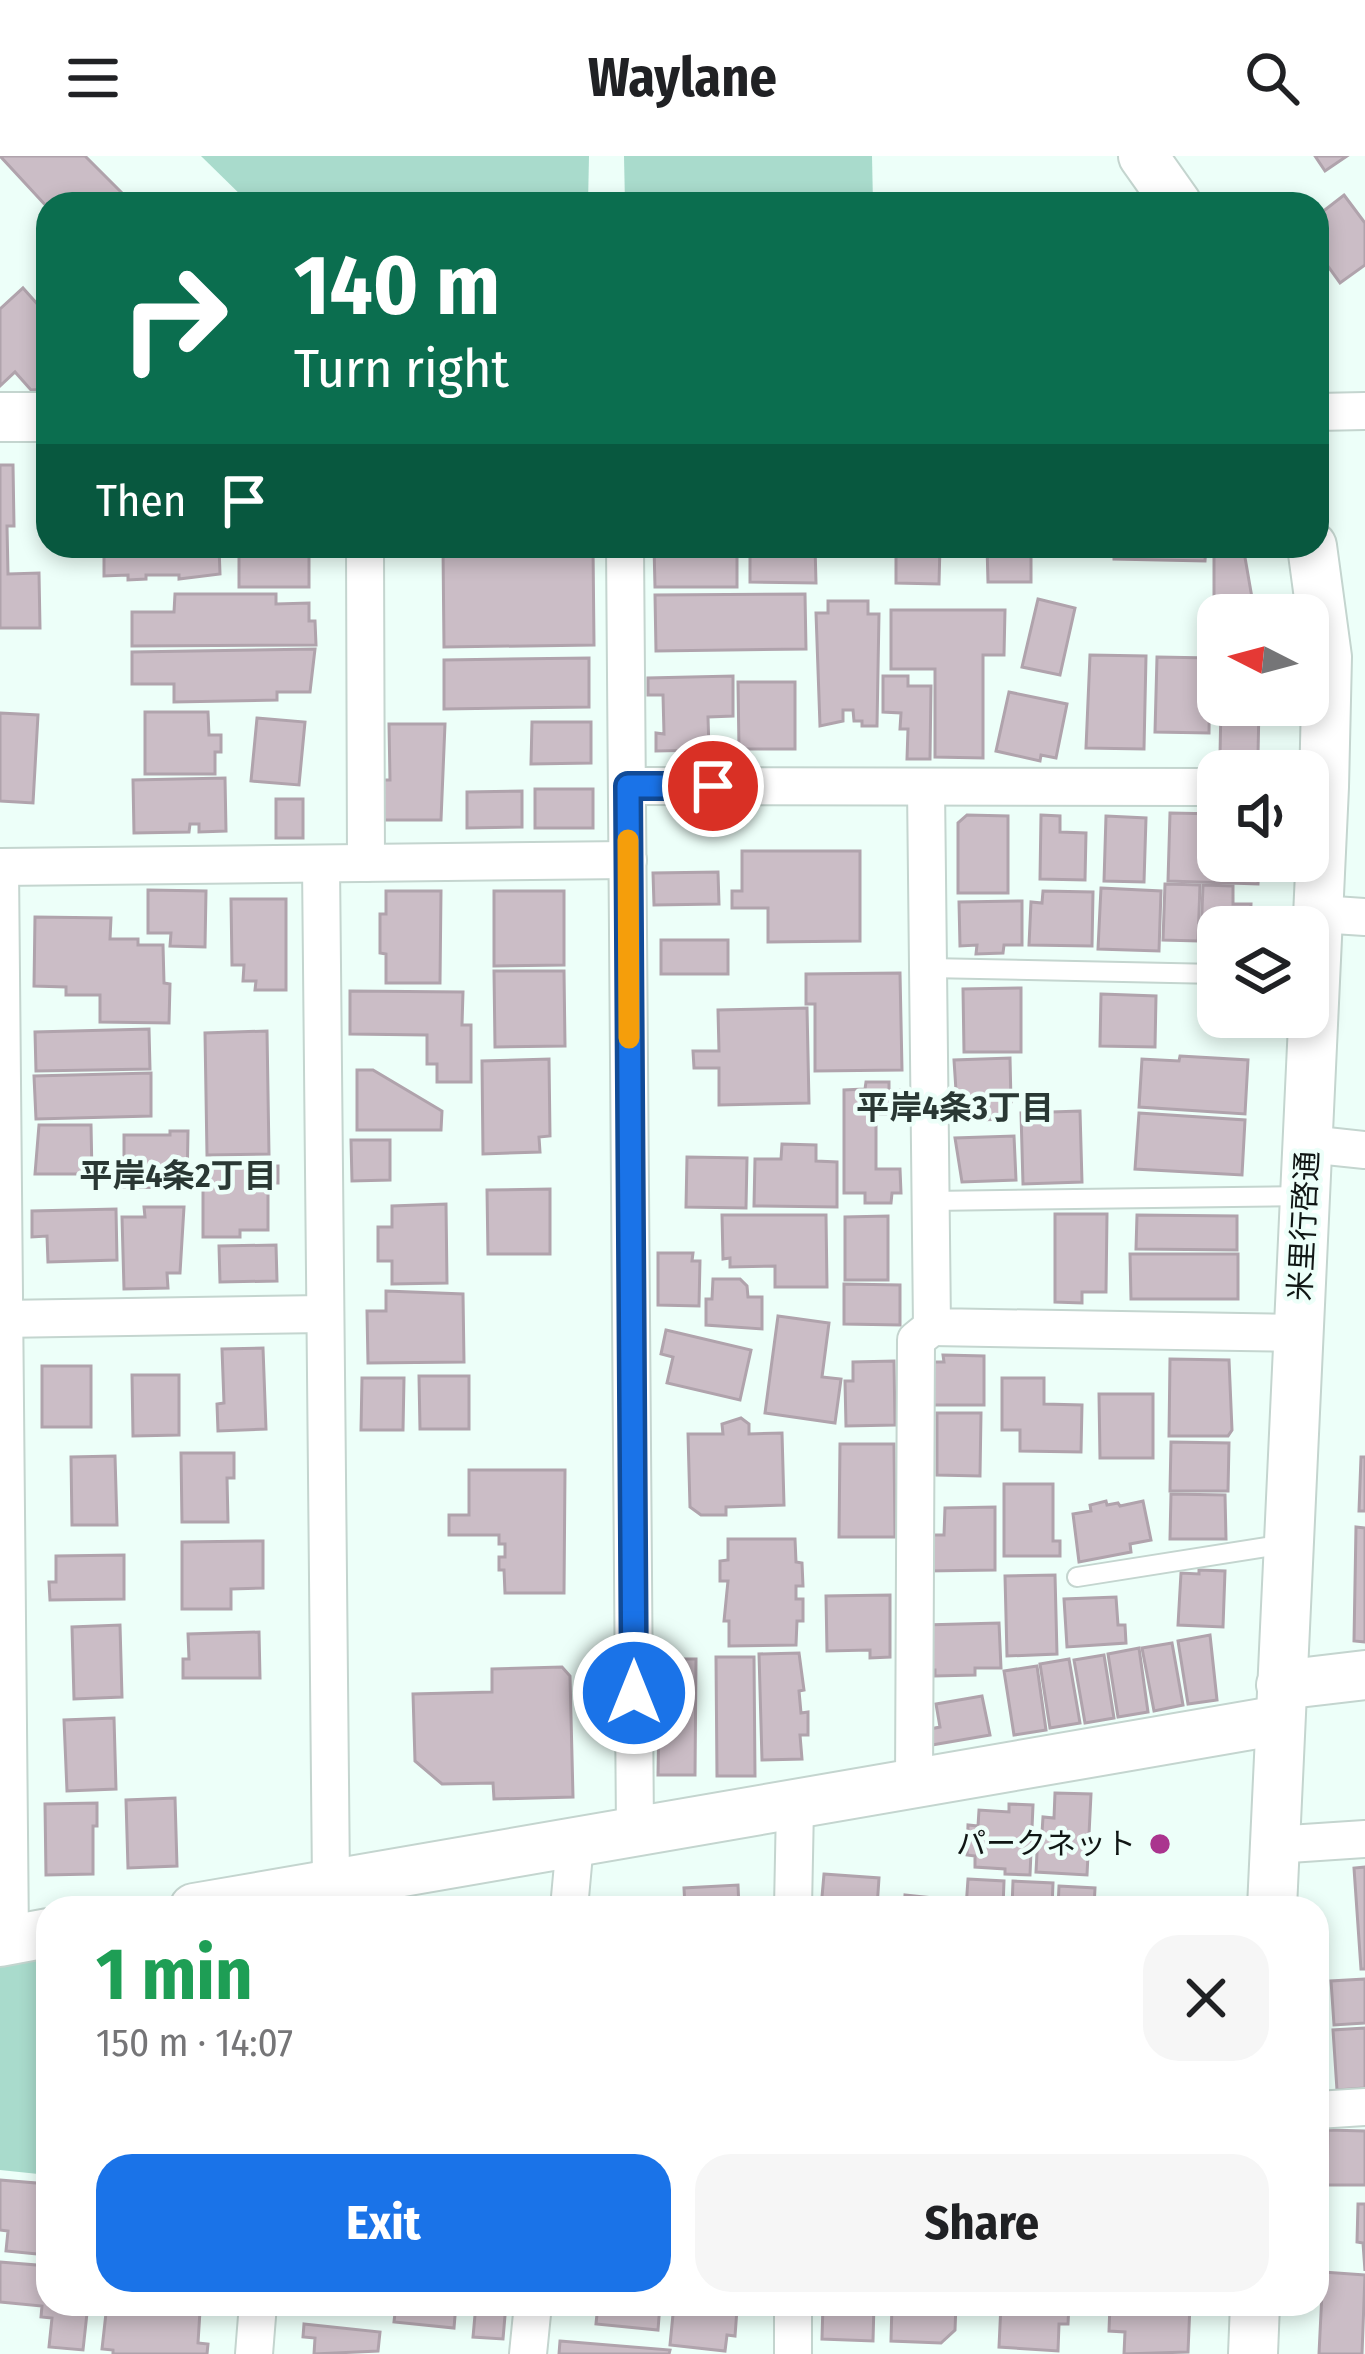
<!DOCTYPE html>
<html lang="en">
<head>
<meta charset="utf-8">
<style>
	:root { --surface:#fff; --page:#f6f6f6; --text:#202124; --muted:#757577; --accent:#1a73e8 }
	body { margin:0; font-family:"Fira Sans Condensed","Noto Sans JP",sans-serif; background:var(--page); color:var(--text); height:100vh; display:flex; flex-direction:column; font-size:45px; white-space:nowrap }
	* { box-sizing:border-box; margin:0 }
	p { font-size:39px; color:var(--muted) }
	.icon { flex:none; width:66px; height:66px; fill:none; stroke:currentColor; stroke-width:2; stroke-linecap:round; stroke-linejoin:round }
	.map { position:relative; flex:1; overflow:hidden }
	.side { position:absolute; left:36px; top:1740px; width:1293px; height:420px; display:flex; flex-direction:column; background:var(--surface); border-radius:36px; box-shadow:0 6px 18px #0003 }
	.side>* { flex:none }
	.banner { position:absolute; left:36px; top:36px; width:1293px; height:366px; border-radius:36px; box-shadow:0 6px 18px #0003; background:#0b6e4f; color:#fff; overflow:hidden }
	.needle { width:78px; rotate:276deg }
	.buttons { position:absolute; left:1197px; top:438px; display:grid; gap:24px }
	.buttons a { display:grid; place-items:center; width:132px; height:132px; border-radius:24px; background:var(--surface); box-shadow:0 6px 18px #0003; font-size:60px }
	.pin { position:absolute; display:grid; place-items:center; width:102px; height:102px; color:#fff; margin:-51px; border:6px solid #fff; border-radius:50%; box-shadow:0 3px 12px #0007 }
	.me { position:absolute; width:132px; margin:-66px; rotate:0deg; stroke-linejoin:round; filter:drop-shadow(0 0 9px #0008) }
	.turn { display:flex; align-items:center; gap:42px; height:252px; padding:0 60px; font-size:54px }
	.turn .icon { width:156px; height:156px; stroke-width:2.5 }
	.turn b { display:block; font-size:84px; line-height:102px }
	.then { display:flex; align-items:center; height:114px; padding:0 60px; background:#0003; gap:24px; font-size:45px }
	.round { display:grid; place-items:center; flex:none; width:126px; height:126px; border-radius:36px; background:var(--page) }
	.overview { display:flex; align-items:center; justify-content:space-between; height:204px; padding:0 60px }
	h1 { font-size:72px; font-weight:700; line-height:90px; color:#1e9e55 }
	.primary-button { display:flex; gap:24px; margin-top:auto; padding:24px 60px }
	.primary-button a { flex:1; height:138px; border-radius:36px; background:var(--accent); color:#fff; font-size:48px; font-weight:700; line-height:138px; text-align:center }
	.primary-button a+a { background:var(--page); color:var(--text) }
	header { display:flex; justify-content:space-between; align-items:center; height:156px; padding:0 60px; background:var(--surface); font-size:54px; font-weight:700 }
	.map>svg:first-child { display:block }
	.green { fill:#a9dbcc }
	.building { fill:#cbbdc6; stroke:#b0a3ac; stroke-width:3 }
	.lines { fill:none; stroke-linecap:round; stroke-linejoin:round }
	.lane-casing { stroke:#c4d5cf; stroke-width:22 }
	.street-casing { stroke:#c4d5cf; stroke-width:40 }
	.secondary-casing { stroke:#c4d5cf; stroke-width:52 }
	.lane { stroke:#fff; stroke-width:18 }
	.street { stroke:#fff; stroke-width:36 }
	.secondary { stroke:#fff; stroke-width:48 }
	.route-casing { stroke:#114b97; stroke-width:30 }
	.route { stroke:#1a73e8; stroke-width:21 }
	.slow { stroke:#f59e0b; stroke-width:21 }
	.poi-dot { fill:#aa358e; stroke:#edfff9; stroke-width:4.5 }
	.labels { text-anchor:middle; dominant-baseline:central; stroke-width:9; stroke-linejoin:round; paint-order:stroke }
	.street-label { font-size:30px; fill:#101614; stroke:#edfff9 }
	.poi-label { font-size:30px; fill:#101614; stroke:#edfff9; text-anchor:end }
	.neighbourhood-label { font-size:33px; font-weight:bold; fill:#2a3834; stroke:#edfff9 }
</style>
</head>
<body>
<header><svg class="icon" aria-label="menu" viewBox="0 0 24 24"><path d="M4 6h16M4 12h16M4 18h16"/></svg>Waylane<svg class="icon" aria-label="search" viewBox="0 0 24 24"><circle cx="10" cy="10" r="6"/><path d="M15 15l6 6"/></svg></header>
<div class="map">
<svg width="1365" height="2198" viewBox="0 0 1365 2198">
	<rect width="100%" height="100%" fill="#edfff9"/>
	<g class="green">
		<path d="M201,0h388l-1,48h-338z"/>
		<path d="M624,0h248l1,48h-248z"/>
		<path d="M48,1800v219l-48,-5v-207z"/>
	</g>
	<g class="building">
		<path d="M0,0h85l48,48h-85v4z"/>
		<path d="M1315,0h32l-22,15z"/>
		<path d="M1344,39l21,28v42l-25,18 -23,-32v-35z"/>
		<path d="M23,132l25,28v73l-17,1 -16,-18 -15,14v-77z"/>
		<path d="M0,309h13l1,61h-7l1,48 31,-1 1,55h-40z"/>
		<path d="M104,390h115l1,28 -41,5v-4h-33v4l-18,1v-5l-24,1z"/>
		<rect x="239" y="390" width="70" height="41"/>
		<path d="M593,390l1,99 -150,2 -1,-99z"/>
		<path d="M654,390h83v41h-82z"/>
		<path d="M750,390h65l1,37 -66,-1z"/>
		<path d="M896,390h44l-1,38 -43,-1z"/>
		<path d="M987,390h44v36h-43z"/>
		<path d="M1114,390h92l-1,15 -91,-2z"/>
		<path d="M1214,390h29l12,69h-37v24h-4z"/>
		<path d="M175,438h101v10l33,-1v18h6l1,24 -184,1v-34h42z"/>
		<path d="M805,438l1,55 -150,2 -1,-56z"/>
		<path d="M1038,443l37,9 -15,67 -38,-8z"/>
		<path d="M828,445h40v13h11l-2,112h-15v-5h-8l-1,-11h-10v11l-23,5 -4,-113h12z"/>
		<path d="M891,454h114l-1,45h-21v103l-48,-1v-88h-44z"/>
		<path d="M315,493l-5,43h-33v8l-103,2v-18h-42v-32z"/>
		<path d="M1090,499l56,1 -2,93 -58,-1z"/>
		<path d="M1157,501l53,1 -1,75 -54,-1z"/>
		<path d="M589,502v49l-145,2v-49z"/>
		<path d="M733,520v40l-25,1 1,33 -53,1v-18l8,1 -1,-39h-15v-17z"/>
		<path d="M883,520h25v10h23l-1,73h-23l1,-30h-8l1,-16 -18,-1z"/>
		<path d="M738,526h57v67h-56z"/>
		<path d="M1009,536l58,12 -11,54 -15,-3 -1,6 -44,-10z"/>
		<path d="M1221,549h38l-1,51 -38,-1z"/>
		<path d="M145,556h63l1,23h12v17h-6v22h-70z"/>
		<path d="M0,557l38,2 -5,88 -33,-2z"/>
		<path d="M257,562l48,4 -6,63 -48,-4z"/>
		<path d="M532,566h59v41l-60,1z"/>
		<path d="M389,568h56l-4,96h-57l-1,-40h7z"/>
		<path d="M225,622l1,53 -27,1v-8h-9l-1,8 -55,1 -1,-53z"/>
		<rect x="535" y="633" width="58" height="39"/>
		<path d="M522,635v36l-55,1v-36z"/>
		<rect x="276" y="643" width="27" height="39"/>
		<path d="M1170,657l48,1v47h41l-1,23 -90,-3z"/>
		<path d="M967,659l41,1v77h-50v-70z"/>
		<path d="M1041,659l19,1v16l26,1 -1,47 -45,-1z"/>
		<path d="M1106,660l40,2 -2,64 -40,-1z"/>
		<path d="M742,695h118v90l-92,1v-34h-36v-17h10z"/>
		<path d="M718,716l1,32 -65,1 -1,-32z"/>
		<path d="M1165,728l35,1 -2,56 -35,-1z"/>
		<path d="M1203,729l30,1v18h18l-1,23h-32v31l-17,-21z"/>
		<path d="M1101,732l60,3 -2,60 -61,-2z"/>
		<path d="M148,734l58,1 -1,56 -35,-1 1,-13h-23z"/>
		<path d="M386,735h55l-1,92h-54v-29l-6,-1v-39h6z"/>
		<path d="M494,735h70v74l-70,1z"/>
		<path d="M1043,735l50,1 -1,54 -63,-1 2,-43 11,1z"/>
		<path d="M231,743h55v91h-31l1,-9h-13l1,-16h-12z"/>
		<path d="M1022,745v44h-18l-1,8 -27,1 1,-9 -17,1 -1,-44z"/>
		<path d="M35,761l76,1 -1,21h28v6h25l1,38 6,1 -1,39 -69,-1v-27h-34v-8l-32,-1z"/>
		<rect x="661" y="784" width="67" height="34"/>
		<path d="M494,815h70l1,75 -70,1z"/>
		<path d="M900,817l2,97 -87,1v-67h-9v-30z"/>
		<path d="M1021,832v64h-57l-1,-63z"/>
		<path d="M350,835l113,1 -1,33h9v57h-34v-18h-10v-29l-77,-1z"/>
		<path d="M1101,838l55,2 -1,51 -55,-1z"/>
		<path d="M807,852l2,95 -90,2v-37h-25l-1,-17h26l-1,-41z"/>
		<path d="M149,873l1,40 -114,2 -1,-39z"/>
		<path d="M267,875l2,123 -62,1 -2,-122z"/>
		<path d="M1180,900l68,4 -3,54 -106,-7 3,-48 37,2z"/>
		<path d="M1010,902l1,44 -9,1v16l-44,2 -4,-61z"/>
		<path d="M549,903l1,77 -11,1 1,15 -57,2 -1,-93z"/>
		<path d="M357,914h16l69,41 -1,19h-84z"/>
		<path d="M151,917v43l-115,3 -2,-43z"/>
		<path d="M866,926h23v8h13v24h-26v55h24l1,24h-9l-1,10h-26v-10h-21v-103l21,-1z"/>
		<path d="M1080,955l2,71 -59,2 -2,-71z"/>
		<path d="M1139,957l106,7 -3,55 -107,-6z"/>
		<path d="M39,969h52l1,49h-57z"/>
		<path d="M170,975h18l-1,57 -63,-1v-52h46z"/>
		<path d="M1014,980l2,44 -54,2 -7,-44z"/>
		<path d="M351,984h39v40l-38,1z"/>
		<path d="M782,988l34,1v16l21,1v45l-83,-1 1,-47h26z"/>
		<path d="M687,1001l60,1 -1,50 -60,-1z"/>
		<path d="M278,1010v17h-10v47h-28v7h-37v-70z"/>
		<path d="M550,1033v65h-62l-1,-64z"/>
		<path d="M446,1048l1,79 -55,1v-23h-14v-34h14v-21z"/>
		<path d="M144,1051h40l-4,66h-13l1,15 -44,1 -2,-72h23z"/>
		<path d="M116,1053l1,51 -69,2 -1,-26 -15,1v-26z"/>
		<path d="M1055,1058h52l-1,78h-24v11l-27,-1z"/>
		<path d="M722,1059h104l1,72h-52v-21l-45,1v-9l-7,1z"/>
		<path d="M1137,1059l100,1v34l-101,-1z"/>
		<path d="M888,1060v64h-43v-63z"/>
		<path d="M276,1089l1,36 -57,1 -1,-36z"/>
		<path d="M658,1097h35l-1,8h8l-1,45 -41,-1z"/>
		<path d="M1130,1098h108v45h-107z"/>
		<path d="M713,1123h27l7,7 1,11h14v32l-56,-4v-26h6z"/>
		<path d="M844,1128l56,1v40l-56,-1z"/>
		<path d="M386,1135l77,3 1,68 -96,1 -1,-52h19z"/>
		<path d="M778,1160l51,7 -7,54 19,2 -6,44 -70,-10z"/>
		<path d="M666,1174l85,20 -11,50 -73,-17 6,-26 -12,-3z"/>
		<path d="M263,1192l3,81 -48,2 -1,-27 7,-1 -2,-54z"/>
		<path d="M943,1199l41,1v49h-58l1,-43h17z"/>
		<path d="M1170,1203l59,1 3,70 -4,6h-59z"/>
		<path d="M894,1205l1,64 -49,1 -1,-45h8v-19z"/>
		<rect x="42" y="1210" width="49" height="61"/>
		<path d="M132,1219h47v60l-46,1z"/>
		<path d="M419,1220h50v53h-49z"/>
		<path d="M362,1222h42l-1,52h-42z"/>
		<path d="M1002,1222h42v26l38,1 -1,47 -61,-1v-21h-18z"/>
		<path d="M1099,1238h54v64h-53z"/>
		<path d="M937,1257h44l-1,63 -43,-1z"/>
		<path d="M741,1262l8,6v10l33,-1 2,72 -58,2v8h-25l-11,-8 -2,-73h35l-1,-10z"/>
		<path d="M1171,1286l58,1 -1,48h-58z"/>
		<path d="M840,1288h54l1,93h-56z"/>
		<path d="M181,1297h53v25h-7l1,44h-46z"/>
		<path d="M115,1300l2,69h-45l-1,-68z"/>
		<path d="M1361,1301h4v54h-6z"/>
		<path d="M469,1314h96l-1,123h-59l-1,-23h-5v-13h6v-13h-6v-9h-50v-20h20z"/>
		<path d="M1004,1328h49v57h7v15h-56z"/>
		<path d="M1171,1338l54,1 1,44h-56z"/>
		<path d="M1106,1345l1,4 11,-2 2,3 23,-5 8,39 -21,4 1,8 -52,10 -6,-48 18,-3 -1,-6z"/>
		<path d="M995,1351v63l-68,1v-36h17l1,-27z"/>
		<path d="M1356,1371l9,1v114l-11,-1z"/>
		<path d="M728,1383h67l1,23 6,1 1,23h-7v13h7v22h-6l-1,24 -67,1v-25h-5l4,-40h-8v-20l8,-1z"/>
		<path d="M263,1385v47l-32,1v20h-49v-67z"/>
		<path d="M124,1399v44l-74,1 -1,-18h7v-26z"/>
		<path d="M1199,1414l26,1 -2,56 -45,-2 3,-52 18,1z"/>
		<path d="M1055,1419l2,79 -50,2 -2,-80z"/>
		<path d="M890,1439v62l-20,1v-8l-43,1 -1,-55z"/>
		<path d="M1116,1441l2,28h7l1,18 -59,4 -3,-48z"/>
		<path d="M999,1467l2,45h-26v7l-40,1v-6h-10l-1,-45z"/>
		<path d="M120,1469l2,72 -48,2 -2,-72z"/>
		<path d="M259,1476l1,46h-77v-19h6l-1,-25z"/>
		<path d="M1210,1479l7,65 -29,4 -10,-63z"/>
		<path d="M1172,1487l11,62 -29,6 -12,-63z"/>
		<path d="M1139,1492l9,64 -30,5 -10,-63z"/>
		<path d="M799,1497l5,37 -5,1 2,22 7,-1v23h-8l2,24 -40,1 -3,-106z"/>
		<path d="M1104,1499l10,63 -29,5 -11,-63z"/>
		<path d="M716,1501h38l1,119h-38z"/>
		<path d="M660,1503h36l-1,116h-37z"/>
		<path d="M1069,1503l11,64 -30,5 -10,-64z"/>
		<path d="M1037,1510l9,64 -32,5 -10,-64z"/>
		<path d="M562,1511l8,9 3,121 -79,2 -1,-16 -51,1 -27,-23 -2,-67 79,-2v-23z"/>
		<path d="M982,1540l8,39 -58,10 -2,-16 10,-2 -4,-23z"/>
		<path d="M114,1562l2,71 -49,2 -3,-71z"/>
		<path d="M1055,1637l36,1 -4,81 -51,-3 2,-39h4l1,-16 11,1z"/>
		<path d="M175,1642l2,68 -49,2 -2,-68z"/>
		<path d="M97,1647v23h-4v48l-47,1 -1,-71z"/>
		<path d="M1009,1648l24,1 -3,70 -25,-1v-5l-30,-2v-11l-8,-1 1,-30 10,1 1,-16 30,2z"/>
		<path d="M1365,1711v102h-4l-7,-101z"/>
		<path d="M824,1718l55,4 -2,30h-56z"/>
		<path d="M968,1723l36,2 -1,27h-37z"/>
		<path d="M1013,1725l40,2 -1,25h-40z"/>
		<path d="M738,1729l1,23h-54l-1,-20z"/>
		<path d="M1059,1730l36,2 -1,20h-36z"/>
		<path d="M905,1739l49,5 -1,8h-49z"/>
		<path d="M1365,1823v44l-31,2 -3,-44z"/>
		<path d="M1365,1872v60l-28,2 -4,-60z"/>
		<path d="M1328,1974l37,1v54h-38z"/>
		<path d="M0,2024l48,4v71l-42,-4 2,-20 -8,-1z"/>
		<path d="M1358,2048h7v67l-2,-28 -6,-1z"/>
		<path d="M0,2106l48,4v38h40l-5,46 -34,-3 3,-29 -11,-1 1,-11 -42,-4z"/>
		<path d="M1323,2116l42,3 -3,79h-43z"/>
		<path d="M107,2148l93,7 -2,32 10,1 -1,10h-94v-4l-11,-1z"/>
		<path d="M396,2148h60l-2,24 -60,-6z"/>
		<path d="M476,2148h30l-3,35 -30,-2z"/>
		<path d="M598,2148h62l-2,26 -62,-6z"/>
		<path d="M674,2148h56v4l7,1 -2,27 -8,-1 -2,16 -55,-6z"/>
		<path d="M823,2148h51l-1,37 -51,-2z"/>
		<path d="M892,2148h64l-1,26 -14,13 -50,-2z"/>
		<path d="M1001,2148h68l-1,20h-9l-1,27 -59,-4z"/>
		<path d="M1110,2148h80l-2,48 -64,2 1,-22 -16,-1z"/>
		<path d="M304,2168l76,8 -2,19 -64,3 1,-16 -12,-1z"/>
		<path d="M560,2185l110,9 -1,4h-110z"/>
	</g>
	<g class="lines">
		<g class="lane-casing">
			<g id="lane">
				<path d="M928,812l290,6"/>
				<path d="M931,1045l374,-5"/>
				<path d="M1077,1421l209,-33"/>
			</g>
		</g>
		<g class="street-casing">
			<g id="street">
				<path d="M1317,256l48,-1"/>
				<path d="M365,390l1,317"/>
				<path d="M625,390l10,1285"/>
				<path d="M628,630l590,1"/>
				<path d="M926,631l6,540 366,6"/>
				<path d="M321,708l10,1019"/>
				<path d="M0,711l10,1073"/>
				<path d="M0,711l628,-7"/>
				<path d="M1319,758l46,3"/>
				<path d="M1308,988l57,6"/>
				<path d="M0,1163l324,-5"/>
				<path d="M914,1629l2,-445 16,-13"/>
				<path d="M1274,1689l91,-6"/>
				<path d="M569,1752l6,-65"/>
				<path d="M793,1752l2,-102"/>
				<path d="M1317,1954l48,-3"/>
				<path d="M793,2148v50"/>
				<path d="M254,2198l4,-50"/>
				<path d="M528,2198l5,-50"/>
			</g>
		</g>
		<g class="secondary-casing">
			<g id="secondary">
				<path d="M1143,0l34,48"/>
				<path d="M0,261h48"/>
				<path d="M1281,1529l84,-10"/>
				<path d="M194,1752l1086,-188"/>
				<path d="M1272,1752l52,-1121 3,-130 -15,-111"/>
				<path d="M0,1786l48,-9"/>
				<path d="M1253,2198l2,-50"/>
			</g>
		</g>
		<use href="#lane" class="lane"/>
		<use href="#street" class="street"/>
		<use href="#secondary" class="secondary"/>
	</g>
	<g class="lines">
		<g class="route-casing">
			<path id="route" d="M634,1537l-6,-907h85"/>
		</g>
		<use href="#route" class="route"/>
		<path class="slow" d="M628,684l1,198"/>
	</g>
	<circle class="poi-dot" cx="1160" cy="1688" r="12"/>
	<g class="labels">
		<g class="street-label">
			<text transform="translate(1304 1070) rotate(-87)">米里行啓通</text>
		</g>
		<g class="poi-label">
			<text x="1136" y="1688">パークネット</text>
		</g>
		<g class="neighbourhood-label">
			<text x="955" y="952">平岸4条3丁目</text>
			<text x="178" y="1020">平岸4条2丁目</text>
		</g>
	</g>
</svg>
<div class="buttons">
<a><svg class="needle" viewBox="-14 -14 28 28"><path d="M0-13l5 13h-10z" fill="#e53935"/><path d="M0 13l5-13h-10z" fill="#757577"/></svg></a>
<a><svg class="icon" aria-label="sound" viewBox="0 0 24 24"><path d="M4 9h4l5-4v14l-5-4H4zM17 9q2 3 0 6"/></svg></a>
<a><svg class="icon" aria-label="layers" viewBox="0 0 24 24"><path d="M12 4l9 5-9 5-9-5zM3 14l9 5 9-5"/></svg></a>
</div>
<div class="pin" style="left:713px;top:630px;background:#d93025"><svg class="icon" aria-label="arrive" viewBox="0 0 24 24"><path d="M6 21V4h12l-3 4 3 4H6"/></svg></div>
<svg class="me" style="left:634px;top:1537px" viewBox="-20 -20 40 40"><circle r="17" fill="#1a73e8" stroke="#fff" stroke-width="3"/><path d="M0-11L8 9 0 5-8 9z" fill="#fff"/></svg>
<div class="banner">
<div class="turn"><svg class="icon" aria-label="right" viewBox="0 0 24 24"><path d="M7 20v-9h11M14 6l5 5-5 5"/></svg><div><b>140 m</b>Turn right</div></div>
<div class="then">Then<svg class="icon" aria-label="arrive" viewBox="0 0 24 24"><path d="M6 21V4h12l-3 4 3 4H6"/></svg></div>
</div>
<section class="side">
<div class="overview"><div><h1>1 min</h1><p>150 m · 14:07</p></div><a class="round"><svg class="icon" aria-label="close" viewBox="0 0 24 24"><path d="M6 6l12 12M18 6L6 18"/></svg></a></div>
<div class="primary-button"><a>Exit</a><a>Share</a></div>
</section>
</div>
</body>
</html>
